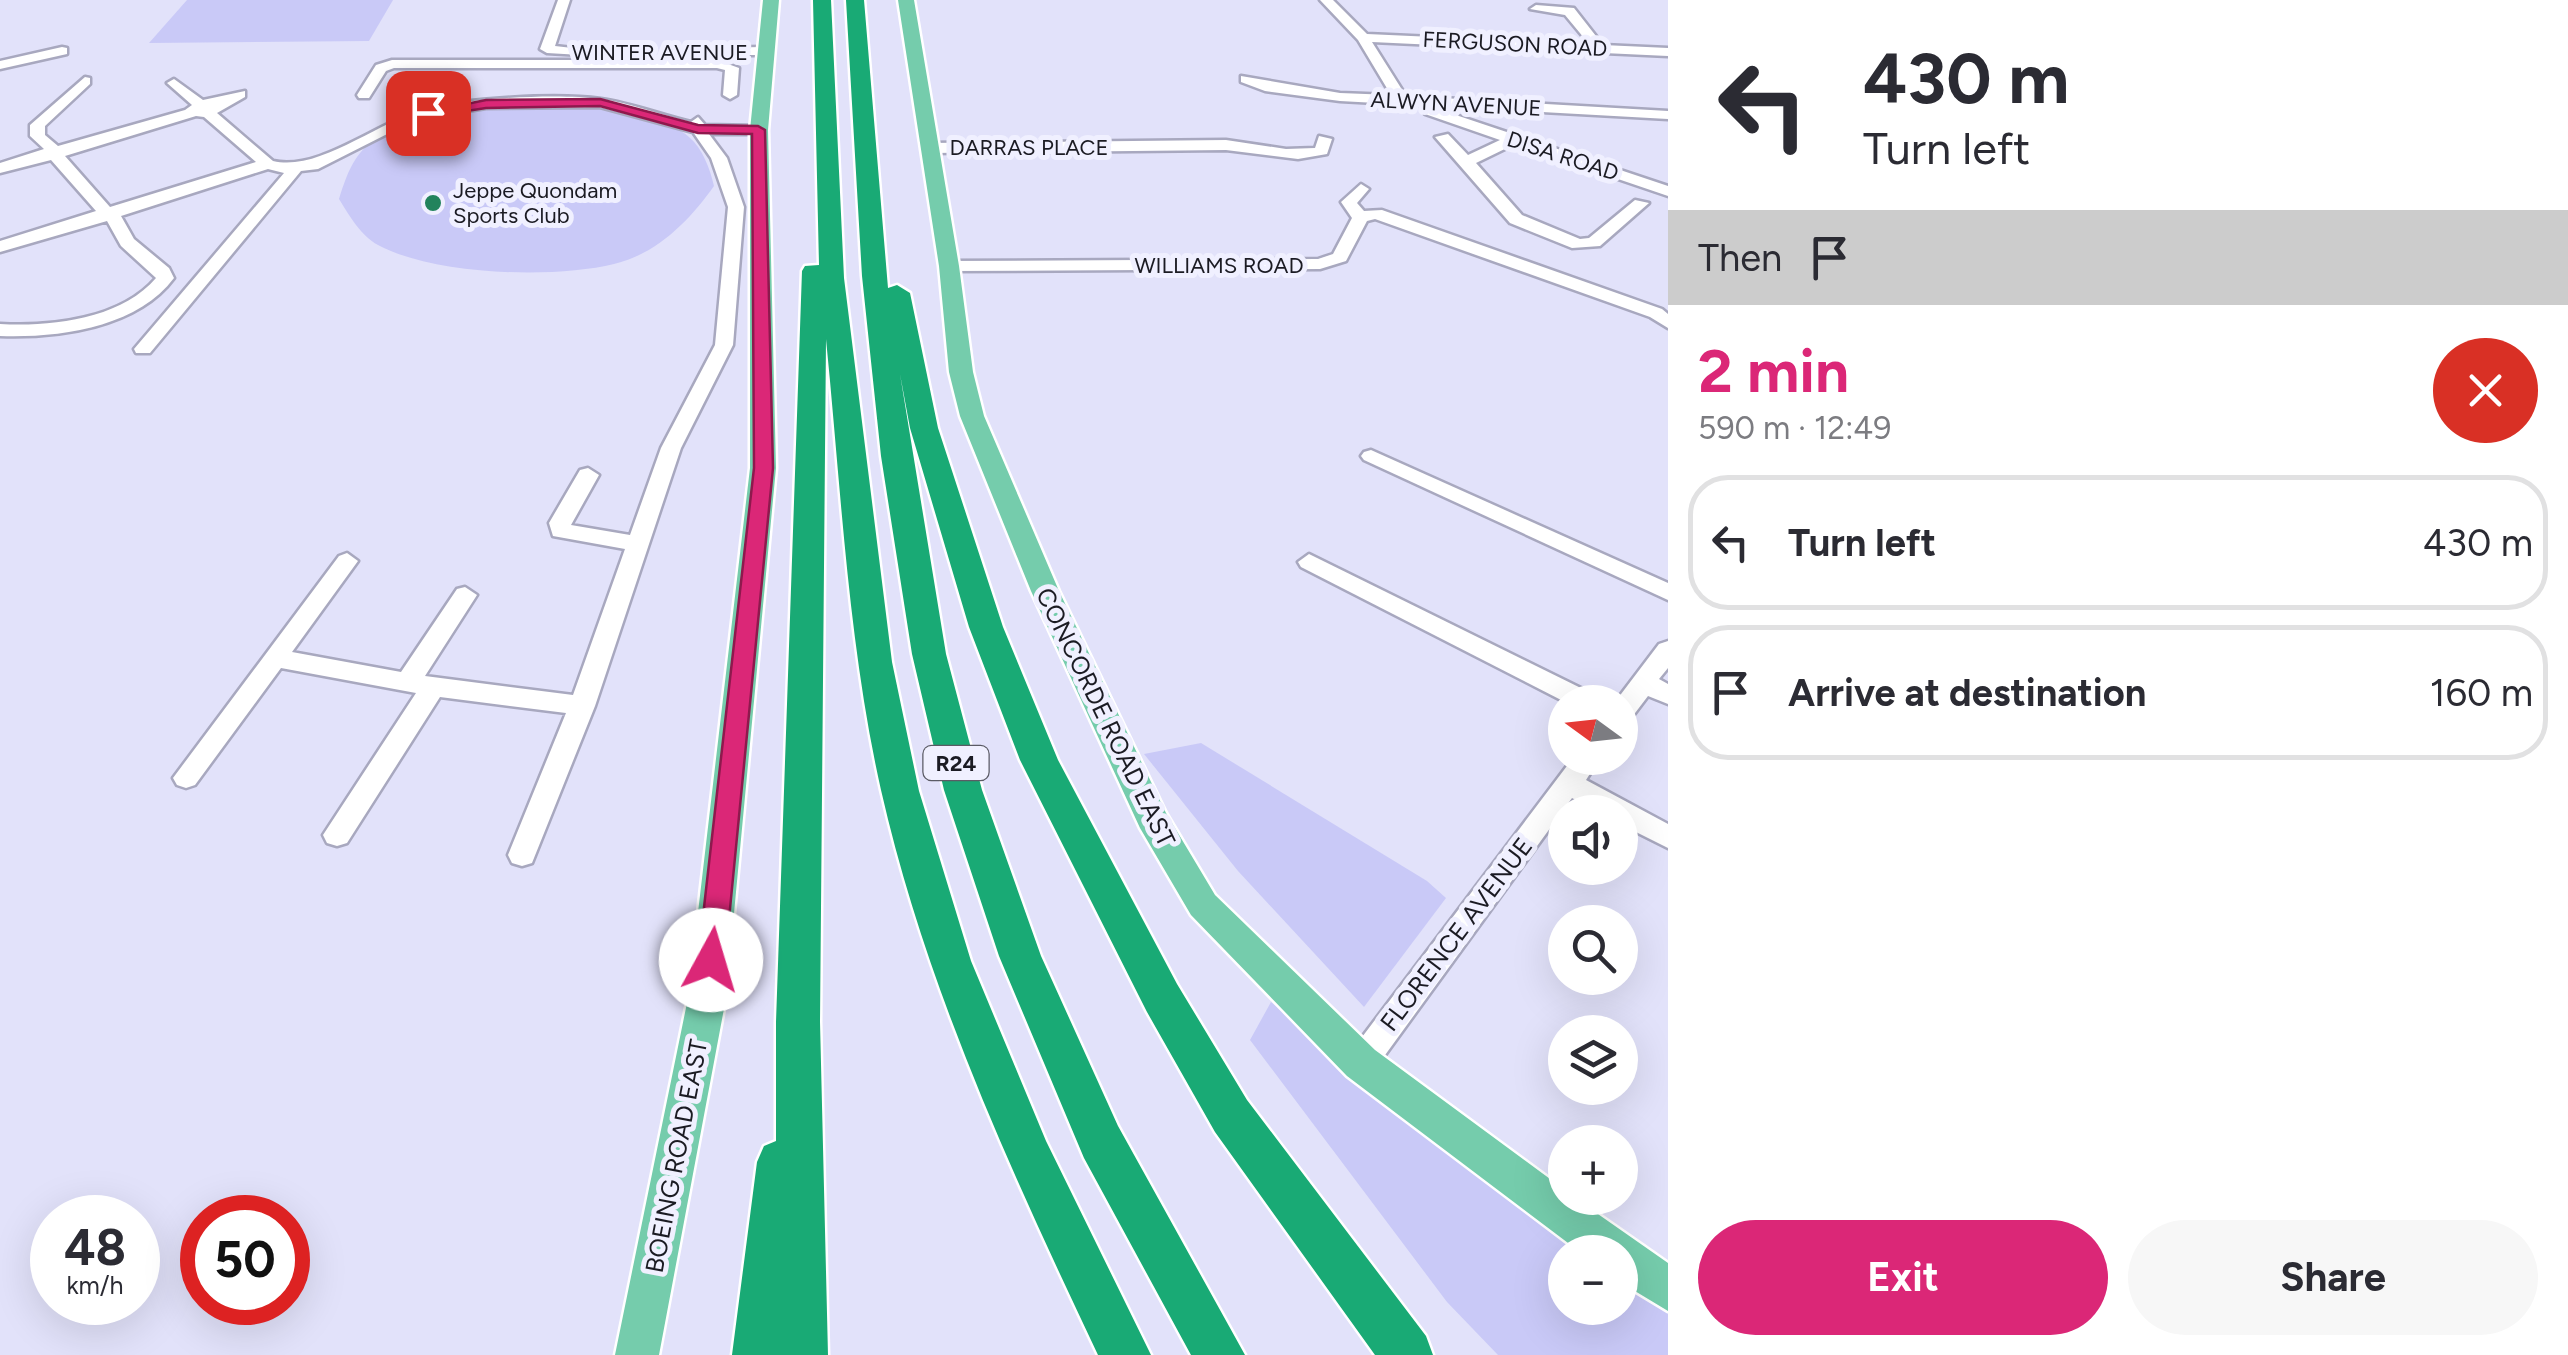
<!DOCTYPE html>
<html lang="en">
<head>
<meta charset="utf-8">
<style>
	:root { --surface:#fff; --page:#f7f7f7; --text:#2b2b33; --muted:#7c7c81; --line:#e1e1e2; --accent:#db2777 }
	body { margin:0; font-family:Figtree,sans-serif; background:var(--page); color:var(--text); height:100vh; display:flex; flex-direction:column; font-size:38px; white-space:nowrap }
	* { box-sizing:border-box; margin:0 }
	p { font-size:32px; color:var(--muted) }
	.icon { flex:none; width:55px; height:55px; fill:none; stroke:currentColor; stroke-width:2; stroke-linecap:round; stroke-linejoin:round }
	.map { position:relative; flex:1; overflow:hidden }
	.details { display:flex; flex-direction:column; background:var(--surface); width:900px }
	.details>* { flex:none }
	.banner { background:#fff; color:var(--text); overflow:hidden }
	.needle { width:65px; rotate:285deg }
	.controls { position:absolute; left:1548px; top:685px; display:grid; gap:20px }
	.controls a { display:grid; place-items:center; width:90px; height:90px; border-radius:50%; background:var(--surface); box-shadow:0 10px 40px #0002; font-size:50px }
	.speed { position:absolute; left:30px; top:1195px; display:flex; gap:20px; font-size:50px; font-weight:700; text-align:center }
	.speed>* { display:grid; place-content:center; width:130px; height:130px; border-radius:50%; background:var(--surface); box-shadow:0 10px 40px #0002; line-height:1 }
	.speed small { font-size:25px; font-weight:400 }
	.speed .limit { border:15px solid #d22; background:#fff; color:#111 }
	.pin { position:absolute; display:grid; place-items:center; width:85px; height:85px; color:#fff; margin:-42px; border-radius:20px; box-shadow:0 5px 15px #0006 }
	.me { position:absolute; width:110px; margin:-55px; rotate:6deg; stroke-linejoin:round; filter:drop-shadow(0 0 8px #0008) }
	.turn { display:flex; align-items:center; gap:35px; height:210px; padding:0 30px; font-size:45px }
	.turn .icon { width:130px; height:130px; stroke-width:2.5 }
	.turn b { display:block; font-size:70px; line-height:85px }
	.then { display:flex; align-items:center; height:95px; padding:0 30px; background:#0003; gap:20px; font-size:38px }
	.round { display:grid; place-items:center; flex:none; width:105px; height:105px; border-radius:52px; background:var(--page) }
	.headline { display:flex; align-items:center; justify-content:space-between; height:170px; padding:0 30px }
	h1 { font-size:60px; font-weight:700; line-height:75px; color:var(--accent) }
	.button { display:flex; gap:20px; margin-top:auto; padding:20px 30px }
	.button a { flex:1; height:115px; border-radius:60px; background:var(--accent); color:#fff; font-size:40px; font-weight:700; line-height:115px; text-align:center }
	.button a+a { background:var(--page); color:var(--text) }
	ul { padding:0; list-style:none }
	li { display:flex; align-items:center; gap:30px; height:135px; margin:0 20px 15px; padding:0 10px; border:5px solid var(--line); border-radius:40px }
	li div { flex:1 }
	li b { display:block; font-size:38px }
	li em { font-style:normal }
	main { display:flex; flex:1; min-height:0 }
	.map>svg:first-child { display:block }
	.green { fill:#c9c9f7 }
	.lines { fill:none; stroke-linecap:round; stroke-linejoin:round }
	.minor-casing { stroke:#a8a8bf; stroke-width:5 }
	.major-casing { stroke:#fff; stroke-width:5 }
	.highway-casing { stroke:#fff; stroke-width:5 }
	.minor { fill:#fff; fill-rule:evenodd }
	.major { fill:#75ccac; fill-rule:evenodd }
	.highway { fill:#19aa75; fill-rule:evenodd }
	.route { fill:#db2777; stroke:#8e194d; stroke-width:2.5 }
	.poi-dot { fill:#22835c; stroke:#f0f0ff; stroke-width:4 }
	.labels { text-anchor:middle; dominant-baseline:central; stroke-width:10; stroke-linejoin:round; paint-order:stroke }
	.far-street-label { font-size:22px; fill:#1b1b23; stroke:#f0f0ff }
	.far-poi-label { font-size:22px; fill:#1b1b23; stroke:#f0f0ff; text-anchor:start }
	.shield { fill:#f0f0ff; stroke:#5b5b65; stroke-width:2.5 }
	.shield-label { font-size:22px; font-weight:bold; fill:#1b1b23 }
	.street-label { font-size:25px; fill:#1b1b23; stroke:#f0f0ff }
</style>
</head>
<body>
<main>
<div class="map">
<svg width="1668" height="1355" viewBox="0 0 1668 1355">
	<rect width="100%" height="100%" fill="#e2e2fa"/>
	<g class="green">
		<path d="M187,0h206l-24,41 -220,2z"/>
		<path d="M504,106c50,1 145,-4 185,31 14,12 21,32 25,49 -24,34 -57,68 -100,78 -61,15 -181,11 -236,-19 -17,-9 -29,-30 -39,-46 6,-19 13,-41 29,-54 26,-22 102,-33 136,-39z"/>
		<path d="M1201,743l226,138 19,17 -82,109 -126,-136 -94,-117z"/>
		<path d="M1271,1002l211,178 109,72h-26v56h55v-37l48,32v52h-170l-51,-53 -197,-262z"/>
	</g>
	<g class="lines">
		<g class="minor-casing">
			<g id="minor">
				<path d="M558,0h12l-15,46 26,3v6l-34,-2 -7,-4z"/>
				<path d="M1320,0h13l34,34 222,10 -24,-29 -35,-6 6,-4 38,3 29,37 65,3v8l-296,-14 34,54 262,15v8l-328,-18 -75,-10 -24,-9v-6l99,17 51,2 -33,-55z"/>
				<path d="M62,47l5,1v6l-67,15v-8z"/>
				<path d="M706,48l60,-1 7,4 -7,4h-65l-2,-3z"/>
				<path d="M392,60h325l22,8 -2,27 -7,4 -7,-4 2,-25 -8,-2h-323l-8,3 -17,27h-10l-2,-3 19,-30z"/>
				<path d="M85,77l5,1v6l-45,42v9l13,11 127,-36 7,-5 -25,-22 7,-4 29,21 42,-9v6l-28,16 56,48c46,11 104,-39 150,-51 42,-12 134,-17 178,-11 30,4 60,16 90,23l7,-5 7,8 54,1 7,4 -7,4h-50l18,24 17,49 -11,138 -52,103 -86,258 -63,157 -10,3 -10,-3 -4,-8 58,-142 -126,-16 -93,146 -10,3 -10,-3 -4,-8 93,-142 -135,-25 -86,117 -9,3 -9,-3 -4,-7 166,-222 8,-3 11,8 -66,91 109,20 56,-83 8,-2 12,8 -52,81 148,19 52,-146 -72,-13 -4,-13 31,-53 8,-2 11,7 -28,50 59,10 31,-87 54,-103 13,-138 -17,-49 -18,-26 -93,-25 -114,1 -55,9 -30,10 -83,42 -17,2 -151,182h-14l-2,-4 150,-176 -16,-4 -147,47 13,23 35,29 5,10c-37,50 -116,60 -174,58v-12c51,3 121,-5 156,-46l-35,-32 -14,-25 -107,31v-11l96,-30 -45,-51 -51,13v-10l44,-14 -14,-13v-11zM196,116l8,1 52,45 -146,45 -45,-51z"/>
				<path d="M1425,108h10l233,78v10l-153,-52 -39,19 46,52 58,24 9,-1 46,-38 14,3 -49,43 -28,2 -62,-25 -75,-86 13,-3 20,21 32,-15 -75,-26z"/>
				<path d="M1319,136l13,3 -5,15 -29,5 -72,-9 -295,3 -8,-5 8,-5 295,-3 60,9 29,-1z"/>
				<path d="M1361,184l8,5 -12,14 7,8 18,-1 280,99 6,5v14l-18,-11 -275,-98 -8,2 -21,40 -26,8 -371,2 -9,-5 9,-5 369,-2 15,-5 19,-36 -11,-16z"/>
				<path d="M1371,450l297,133v17l-304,-140 -3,-4 3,-4z"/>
				<path d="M1309,554l286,141 4,7h-34l-264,-135 -3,-5z"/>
				<path d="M1668,641v27l-9,11 9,5v20l-20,-8 -19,25 -9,2v-21h-5l44,-58z"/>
				<path d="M1573,758h27l-14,22 82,44v24l-48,-24v-12h-21l-27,-14 -200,275 -11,5 -11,-5 -5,-10 5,-10z"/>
			</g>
		</g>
		<g class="major-casing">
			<g id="major">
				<path d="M763,0h16l-11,130 8,338 -50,530 -67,357h-44l73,-357 62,-530v-338z"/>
				<path d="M898,0h16l45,266 14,106 11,44 75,175 107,222 49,82 160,155 190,140v8h10l93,65v48l-48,-29v-30h-40l-233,-176 -156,-161 -51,-87 -109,-237 -71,-175 -11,-44 -10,-106z"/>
			</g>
		</g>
		<g class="highway-casing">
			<g id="highway">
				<path d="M813,0h18l13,278 48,384 27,129 52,170 75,180 105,214h-53c-86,-182 -172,-367 -217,-565 -33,-147 -40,-301 -55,-451l-6,683 8,333h-96l25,-193 7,-16 12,-5v-119l26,-751 3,-5 14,-1z"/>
				<path d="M846,0h18l24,288 9,-3 13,8 28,135 65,199 55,133 119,224 70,116 179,236 7,19h-58l-160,-223 -68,-120 -127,-252 -51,-133 -59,-199 -10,-54 46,280 36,136 59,166 77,170 127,229h-54l-107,-197 -85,-202 -55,-166 -32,-136 -31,-198 -19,-180z"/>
			</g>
		</g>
		<use href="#minor" class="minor"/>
		<use href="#major" class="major"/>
		<use href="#highway" class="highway"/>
	</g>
	<path class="route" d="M600,99l98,26 60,1 7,4 8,338 -48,492 -4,8 -10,4 -9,-4 -4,-8 56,-492 -2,-334 -54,-1 -98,-27 -114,2 -58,9 -6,-4 64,-13z"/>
	<circle class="poi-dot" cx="433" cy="203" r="10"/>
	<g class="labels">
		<g class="far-street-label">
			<text transform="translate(1515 44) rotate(3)">FERGUSON ROAD</text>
			<text x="660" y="52">WINTER AVENUE</text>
			<text transform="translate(1456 104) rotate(3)">ALWYN AVENUE</text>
			<text x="1029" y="147">DARRAS PLACE</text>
			<text transform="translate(1563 156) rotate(18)">DISA ROAD</text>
			<text x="1219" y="265">WILLIAMS ROAD</text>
		</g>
		<g class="far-poi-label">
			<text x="453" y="190">Jeppe Quondam<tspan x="453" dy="25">Sports Club</tspan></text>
		</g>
		<rect class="shield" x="923.5" y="746" width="65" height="34" rx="8"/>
		<g class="shield-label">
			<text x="956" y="763">R24</text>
		</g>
		<g class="street-label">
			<text transform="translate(1106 717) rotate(64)">CONCORDE ROAD EAST</text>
			<text transform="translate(1456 934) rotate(-53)">FLORENCE AVENUE</text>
			<text transform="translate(676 1156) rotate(-79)">BOEING ROAD EAST</text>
		</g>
	</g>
</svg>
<div class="controls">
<a><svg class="needle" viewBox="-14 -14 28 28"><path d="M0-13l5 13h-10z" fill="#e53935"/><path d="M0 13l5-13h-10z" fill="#7c7c81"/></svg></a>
<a><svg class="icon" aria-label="sound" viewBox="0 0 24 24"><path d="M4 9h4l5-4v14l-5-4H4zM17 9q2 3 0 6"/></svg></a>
<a><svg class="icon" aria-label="search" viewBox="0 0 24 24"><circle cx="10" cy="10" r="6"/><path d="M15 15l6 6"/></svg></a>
<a><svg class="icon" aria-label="layers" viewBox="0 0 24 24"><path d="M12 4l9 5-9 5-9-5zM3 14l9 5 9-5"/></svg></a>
<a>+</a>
<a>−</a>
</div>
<div class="speed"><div>48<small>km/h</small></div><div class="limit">50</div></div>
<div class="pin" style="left:428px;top:113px;background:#d93025"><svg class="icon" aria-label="arrive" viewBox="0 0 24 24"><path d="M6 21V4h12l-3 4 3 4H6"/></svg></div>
<svg class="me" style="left:711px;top:960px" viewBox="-20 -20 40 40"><circle r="19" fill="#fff"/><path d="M0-13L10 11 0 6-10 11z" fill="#db2777"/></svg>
</div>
<section class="details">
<div class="banner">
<div class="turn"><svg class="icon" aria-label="left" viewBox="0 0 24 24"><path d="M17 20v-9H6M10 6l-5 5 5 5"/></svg><div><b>430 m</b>Turn left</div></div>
<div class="then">Then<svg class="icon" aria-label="arrive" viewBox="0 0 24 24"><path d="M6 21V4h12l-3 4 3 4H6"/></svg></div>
</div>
<div class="headline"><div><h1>2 min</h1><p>590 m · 12:49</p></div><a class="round" style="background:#d93025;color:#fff"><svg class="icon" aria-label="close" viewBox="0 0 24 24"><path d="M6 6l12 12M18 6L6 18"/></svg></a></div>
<ul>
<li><svg class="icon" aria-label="left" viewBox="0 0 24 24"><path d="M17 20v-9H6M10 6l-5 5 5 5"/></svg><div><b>Turn left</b></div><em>430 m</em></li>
<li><svg class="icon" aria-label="arrive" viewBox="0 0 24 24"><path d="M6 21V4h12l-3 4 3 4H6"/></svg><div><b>Arrive at destination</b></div><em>160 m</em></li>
</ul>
<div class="button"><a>Exit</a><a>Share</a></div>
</section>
</main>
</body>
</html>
